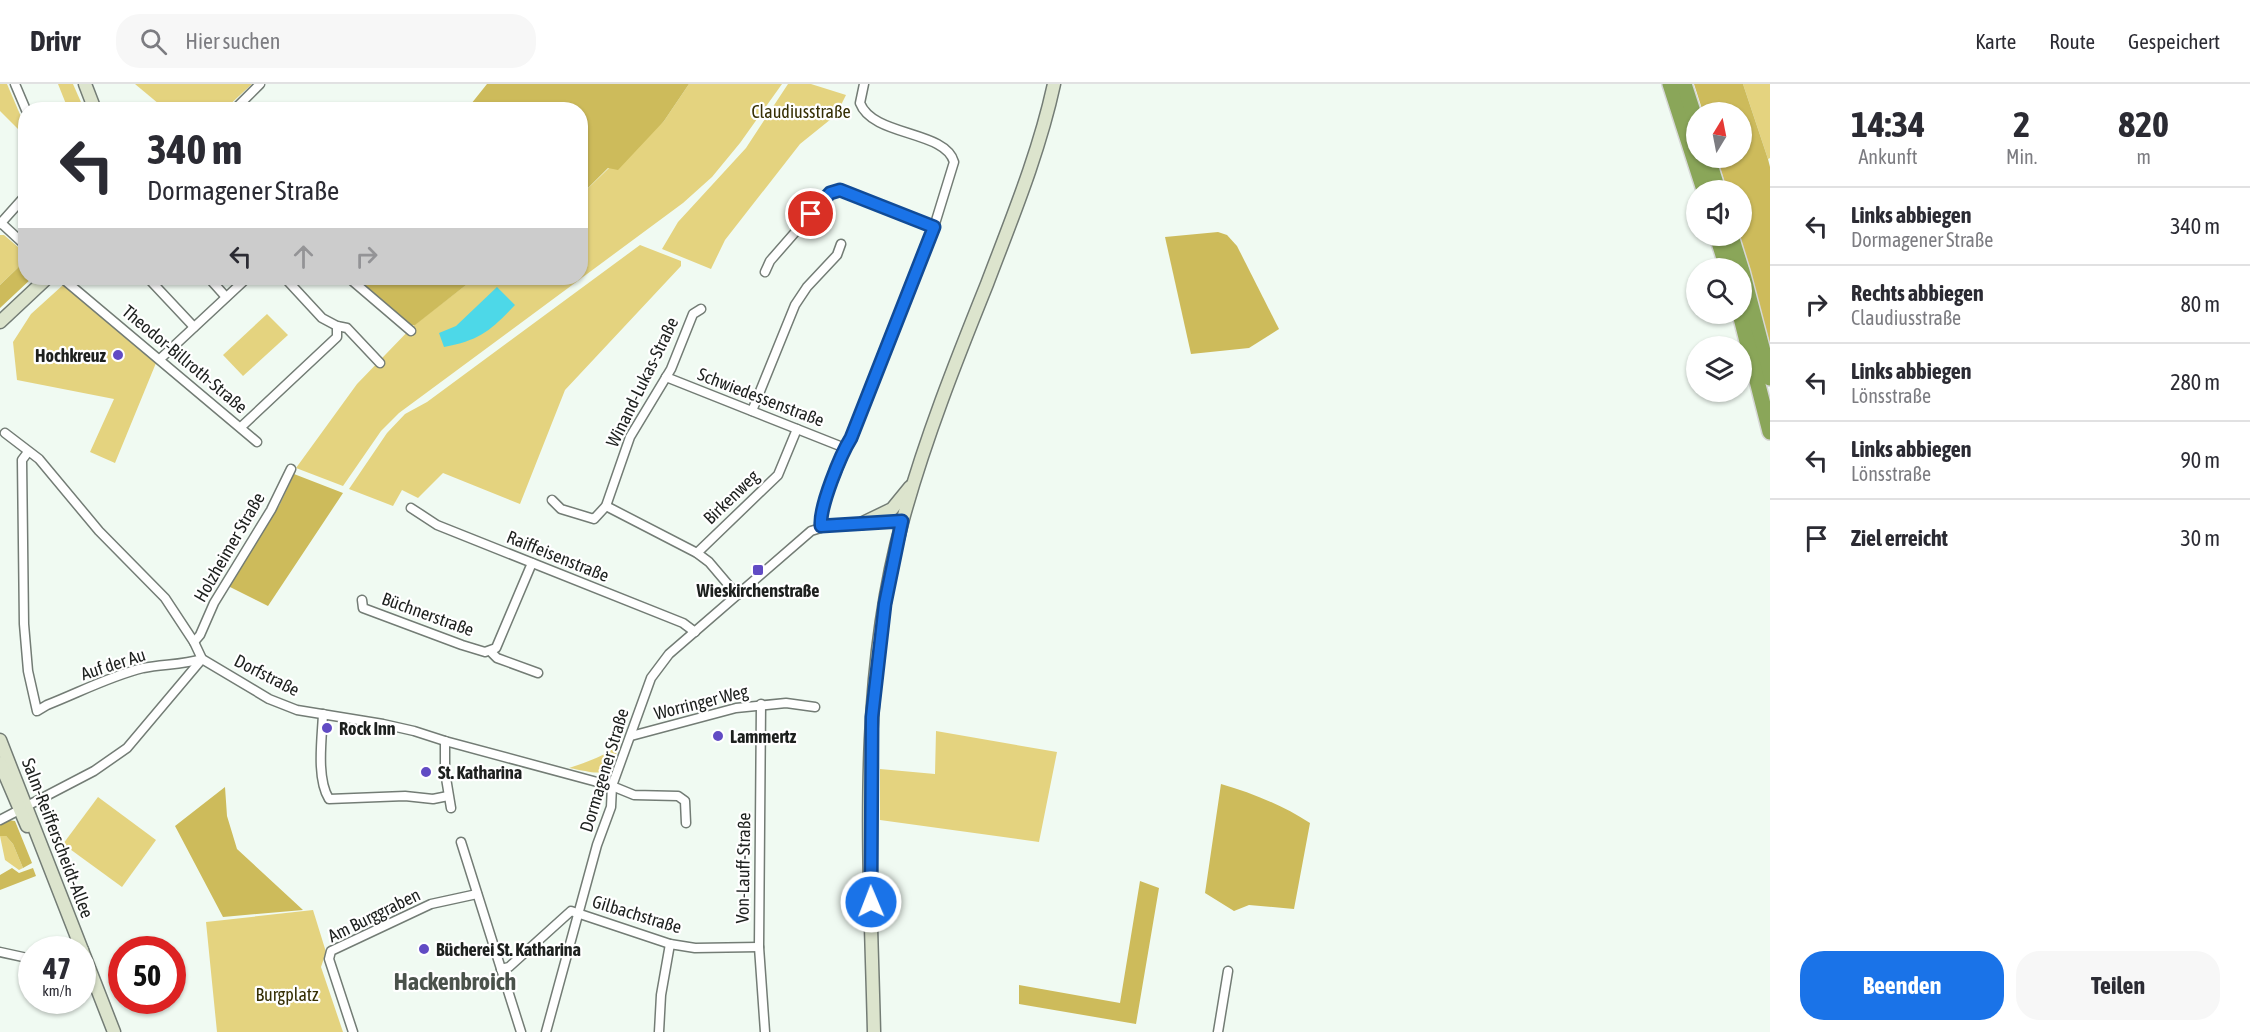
<!DOCTYPE html>
<html lang="de">
<head>
<meta charset="utf-8">
<style>
	:root { --surface:#fff; --page:#f7f7f7; --text:#2b2b33; --muted:#7c7c81; --line:#e1e1e2; --accent:#1a73e8 }
	body { margin:0; font-family:"Asap Condensed",sans-serif; background:var(--page); color:var(--text); height:100vh; display:flex; flex-direction:column; font-size:22px; white-space:nowrap }
	* { box-sizing:border-box; margin:0 }
	p { font-size:20px; color:var(--muted) }
	.icon { flex:none; width:33px; height:33px; fill:none; stroke:currentColor; stroke-width:2; stroke-linecap:round; stroke-linejoin:round }
	.map { position:relative; flex:1; overflow:hidden }
	.details { display:flex; flex-direction:column; background:var(--surface); width:480px }
	.details>* { flex:none }
	.hud { position:absolute; left:18px; top:18px; width:570px; height:183px; border-radius:24px; box-shadow:0 2px 4px #0004; background:#fff; color:var(--text); overflow:hidden }
	.needle { width:39px; rotate:10deg }
	.buttons { position:absolute; left:1686px; top:18px; display:grid; gap:12px }
	.buttons a { display:grid; place-items:center; width:66px; height:66px; border-radius:50%; background:var(--surface); box-shadow:0 2px 4px #0004; font-size:30px }
	.speed { position:absolute; left:18px; top:852px; display:flex; gap:12px; font-size:30px; font-weight:700; text-align:center }
	.speed>* { display:grid; place-content:center; width:78px; height:78px; border-radius:50%; background:var(--surface); box-shadow:0 2px 4px #0004; line-height:1 }
	.speed small { font-size:15px; font-weight:400 }
	.speed .limit { border:9px solid #d22; background:#fff; color:#111 }
	.pin { position:absolute; display:grid; place-items:center; width:51px; height:51px; color:#fff; margin:-26px; border:3px solid #fff; border-radius:50%; box-shadow:0 2px 6px #0007 }
	.me { position:absolute; width:66px; margin:-33px; rotate:359deg; stroke-linejoin:round; filter:drop-shadow(0 0 4px #0008) }
	.turn { display:flex; align-items:center; gap:21px; height:126px; padding:0 30px; font-size:27px }
	.turn .icon { width:78px; height:78px; stroke-width:2.5 }
	.turn b { display:block; font-size:42px; line-height:51px }
	.lanes { display:flex; align-items:center; height:57px; padding:0 30px; background:#0003; justify-content:center; gap:30px; direction:ltr }
	.lanes .off { opacity:.35 }
	.eta { display:flex; justify-content:space-evenly; align-items:center; height:102px; text-align:center }
	.eta b { font-size:36px; font-weight:700; line-height:42px }
	.primary-button { display:flex; gap:12px; margin-top:auto; padding:12px 30px }
	.primary-button a { flex:1; height:69px; border-radius:24px; background:var(--accent); color:#fff; font-size:24px; font-weight:700; line-height:69px; text-align:center }
	.primary-button a+a { background:var(--page); color:var(--text) }
	ul { padding:0; list-style:none }
	li { display:flex; align-items:center; gap:18px; height:78px; padding:0 30px; border-top:2px solid var(--line) }
	li div { flex:1 }
	li b { display:block; font-size:22px }
	li em { font-style:normal }
	header { display:flex; align-items:center; gap:36px; box-sizing:border-box; height:84px; padding:0 30px; background:var(--surface); border-bottom:2px solid var(--line) }
	header strong { font-size:28px }
	nav { display:flex; gap:33px; margin-inline-start:auto; font-size:21px }
	.search { width:420px; height:54px; background:var(--page); display:flex; align-items:center; gap:15px; box-sizing:border-box; padding:0 21px; border-radius:24px; color:var(--muted); font-size:22px }
	main { display:flex; flex:1; min-height:0 }
	.map>svg:first-child { display:block }
	.green { fill:#e4d37f }
	.forest { fill:#cdbb5b }
	.water { fill:#4dd8e8 }
	.lines { fill:none; stroke-linecap:round; stroke-linejoin:round }
	.street-casing { stroke:#737c75; stroke-width:11 }
	.secondary-casing { stroke:#737c75; stroke-width:15 }
	.highway-casing { stroke:#d6d7d6; stroke-width:18 }
	.street { stroke:#fff; stroke-width:8 }
	.secondary { stroke:#dce4cd; stroke-width:12 }
	.highway { stroke:#8aa659; stroke-width:15 }
	.route-casing { stroke:#114b97; stroke-width:15 }
	.route { stroke:#1a73e8; stroke-width:10 }
	.poi-dot { fill:#614bc4; stroke:#fff; stroke-width:2 }
	.labels { text-anchor:middle; dominant-baseline:central; stroke-width:4.5; stroke-linejoin:round; paint-order:stroke }
	.park-label { font-size:18px; fill:#362f04; stroke:#fff }
	.poi-label { font-size:18px; font-weight:bold; fill:#1d201e; stroke:#fff; text-anchor:start }
	.street-label { font-size:18px; fill:#1d201e; stroke:#fff }
	.district-label { font-size:24px; font-weight:bold; fill:#4a524b; stroke:#fff }
</style>
</head>
<body>
<header>
<strong>Drivr</strong>
<div class="search"><svg class="icon" aria-label="search" viewBox="0 0 24 24"><circle cx="10" cy="10" r="6"/><path d="M15 15l6 6"/></svg>Hier suchen</div>
<nav><a>Karte</a><a>Route</a><a>Gespeichert</a></nav>
</header>
<main>
<div class="map">
<svg width="1770" height="948" viewBox="0 0 1770 948">
	<rect width="100%" height="100%" fill="#f0faf2"/>
	<g class="green">
		<path d="M0,0h7l18,42v10l-25,-25z"/>
		<path d="M58,0h15l11,25h-16z"/>
		<path d="M135,0h117l-27,25h-60z"/>
		<path d="M689,0h93l-42,59 -28,34 -29,26 -284,210 -18,18 -38,55 -47,-18 61,-84 57,-59 61,-47h105l1,-83 28,-27 55,-47z"/>
		<path d="M788,0h23l35,11 -10,20 -36,29 -75,96 -14,29 -49,-20 16,-27 68,-74z"/>
		<path d="M1743,0h27v74l-2,1z"/>
		<path d="M0,151h4l21,18v8l-25,24z"/>
		<path d="M640,161l41,16v5l-116,124 -45,114 -77,-31 -25,25 -16,-8 -9,16 -44,-17 38,-56 18,-19 22,-12z"/>
		<path d="M63,201l93,78 -41,100 -25,-11 24,-53 -97,-19 -4,-38 18,-28z"/>
		<path d="M267,230l21,21 -45,41 -20,-21z"/>
		<path d="M936,647l121,21 -18,90 -159,-22v-51l55,5z"/>
		<path d="M620,660c-13,36 -17,30 -51,24 19,-6 35,-12 51,-24z"/>
		<path d="M98,713l58,43 -34,47 -59,-43z"/>
		<path d="M0,752h6l7,8 10,24 -4,2 -14,-10z"/>
		<path d="M313,826l13,42 -5,15 22,65h-126l-11,-110z"/>
	</g>
	<g class="forest">
		<path d="M487,0h202l-25,37 -46,49 -10,-2 -27,27 -1,-85 -113,-1z"/>
		<path d="M1694,0h49l25,75 2,8v177l-30,-108 2,-46h-15l-10,-32h25v-46h-39z"/>
		<path d="M1218,148l9,3 10,11 42,83 -30,19 -58,6 -26,-117z"/>
		<path d="M25,177l1,17h6l-32,30v-23z"/>
		<path d="M361,194h114l-60,47h-7l-52,-43z"/>
		<path d="M294,390l49,19 -75,113 -40,-20 51,-80z"/>
		<path d="M1221,700c31,9 61,21 89,39l-16,86 -45,-4 -15,6 -29,-18z"/>
		<path d="M225,703l2,29 10,33 66,61 -80,7 -48,-91z"/>
		<path d="M8,736l7,1 17,42 -9,5 -10,-24 -7,-8h-6v-14z"/>
		<path d="M12,784l7,5 14,-5 3,8 -36,14v-15z"/>
		<path d="M1140,797l19,7 -23,136 -117,-20v-19l101,18z"/>
	</g>
	<path class="water" d="M497,203l18,18c-25,26 -35,35 -71,42l-5,-14 17,-7z"/>
	<g class="lines">
		<g class="street-casing">
			<g id="street">
				<path d="M15,0l11,26"/>
				<path d="M234,26l26,-26"/>
				<path d="M0,138l26,24"/>
				<path d="M0,140l26,-29"/>
				<path d="M765,188l5,-11 55,-63 10,-7 11,1 88,35"/>
				<path d="M62,194l195,164"/>
				<path d="M148,194l46,49"/>
				<path d="M209,194l17,19"/>
				<path d="M285,194l37,40 15,8 10,2 33,35"/>
				<path d="M349,194l62,53"/>
				<path d="M160,275l87,-81"/>
				<path d="M666,293l179,71"/>
				<path d="M752,327l43,-106 12,-18 30,-32 4,-11"/>
				<path d="M241,343l96,-90v-11"/>
				<path d="M5,349l34,26 60,72 66,67 29,44 8,17 37,22 30,18 28,11 86,14 31,7 31,10 167,45 22,9 44,1 7,5 1,22"/>
				<path d="M28,368l-6,8 2,164 4,47 9,40 10,-6c31,-12 63,-29 96,-37 20,-4 39,-3 59,-9"/>
				<path d="M552,416l9,9 33,10 12,-13 24,-69 41,-68 22,-55 8,-5"/>
				<path d="M606,422l91,47 12,9 28,33"/>
				<path d="M411,424l26,17 246,98 12,9"/>
				<path d="M821,442v-14l3,-9 84,-207 26,-69 20,-65c-9,-32 -81,-25 -94,-59l4,-19"/>
				<path d="M697,469l81,-78 19,-46"/>
				<path d="M362,516l1,8 99,37 23,7 11,-4 36,-85"/>
				<path d="M194,558l6,-7 14,-32 57,-93 20,-41"/>
				<path d="M491,568l6,6 41,15"/>
				<path d="M761,620l-2,243 6,85"/>
				<path d="M323,630c-1,24 -7,64 6,85l76,-3 28,3 15,-3"/>
				<path d="M631,652l105,-28 50,-5 29,4"/>
				<path d="M445,657v31l6,36"/>
				<path d="M0,736l94,-49 33,-23 75,-89"/>
				<path d="M461,758l60,190"/>
				<path d="M0,868l32,7"/>
				<path d="M501,885l8,-2 62,-56 99,33 25,4 64,-1"/>
				<path d="M353,948l-24,-73 2,-8 100,-47 46,-10"/>
				<path d="M546,948l51,-187 14,-38 1,-21 39,-108 18,-24 142,-123 19,-6 72,-4"/>
				<path d="M659,948l2,-37 9,-51"/>
				<path d="M1218,948l10,-61"/>
			</g>
		</g>
		<g class="secondary-casing">
			<g id="secondary">
				<path d="M85,0l10,26"/>
				<path d="M0,238l47,-44"/>
				<path d="M863,439l29,-14 18,-22"/>
				<path d="M0,656l82,210"/>
				<path d="M0,679l27,63"/>
				<path d="M82,866l32,82"/>
				<path d="M874,948c-4,-170 -17,-347 29,-513 22,-80 53,-158 84,-235 25,-66 52,-131 67,-200"/>
			</g>
		</g>
		<g class="highway-casing">
			<g id="highway">
				<path d="M1670,0l34,106"/>
				<path d="M1684,0l12,37"/>
				<path d="M1708,74l10,32"/>
				<path d="M1717,152l10,32"/>
				<path d="M1731,152l10,32"/>
				<path d="M1742,187l28,107"/>
				<path d="M1740,230l30,118"/>
			</g>
		</g>
		<use href="#street" class="street"/>
		<use href="#secondary" class="secondary"/>
		<use href="#highway" class="highway"/>
	</g>
	<g class="lines">
		<g class="route-casing">
			<path id="route" d="M811,130l19,-21 10,-3 94,37 -83,211c-10,16 -32,69 -30,88l81,-5 -17,83 -13,113 -1,185"/>
		</g>
		<use href="#route" class="route"/>
	</g>
	<g class="poi-dot">
		<circle cx="118" cy="271" r="6"/>
		<rect x="752" y="480" width="12" height="12" rx="3"/>
		<circle cx="327" cy="644" r="6"/>
		<circle cx="718" cy="652" r="6"/>
		<circle cx="426" cy="688" r="6"/>
		<circle cx="424" cy="865" r="6"/>
	</g>
	<g class="labels">
		<g class="park-label">
			<text x="801" y="27">Claudiusstraße</text>
			<text x="287" y="910">Burgplatz</text>
		</g>
		<g class="poi-label">
			<text x="106" y="271" text-anchor="end">Hochkreuz</text>
			<text x="758" y="506" text-anchor="middle">Wieskirchenstraße</text>
			<text x="339" y="644">Rock Inn</text>
			<text x="730" y="652">Lammertz</text>
			<text x="438" y="688">St. Katharina</text>
			<text x="436" y="865">Bücherei St. Katharina</text>
		</g>
		<g class="street-label">
			<text transform="translate(185 275) rotate(40)">Theodor-Billroth-Straße</text>
			<text transform="translate(642 298) rotate(-64)">Winand-Lukas-Straße</text>
			<text transform="translate(761 313) rotate(21)">Schwiedessenstraße</text>
			<text transform="translate(731 413) rotate(-44)">Birkenweg</text>
			<text transform="translate(229 463) rotate(-60)">Holzheimer Straße</text>
			<text transform="translate(558 472) rotate(22)">Raiffeisenstraße</text>
			<text transform="translate(428 530) rotate(20)">Büchnerstraße</text>
			<text transform="translate(113 580) rotate(-18)">Auf der Au</text>
			<text transform="translate(267 591) rotate(27)">Dorfstraße</text>
			<text transform="translate(701 618) rotate(-14)">Worringer Weg</text>
			<text transform="translate(604 686) rotate(-73)">Dormagener Straße</text>
			<text transform="translate(58 754) rotate(69)">Salm-Reifferscheidt-Allee</text>
			<text transform="translate(743 784) rotate(-89)">Von-Lauff-Straße</text>
			<text transform="translate(637 830) rotate(17)">Gilbachstraße</text>
			<text transform="translate(374 831) rotate(-26)">Am Burggraben</text>
		</g>
		<g class="district-label">
			<text x="455" y="897">Hackenbroich</text>
		</g>
	</g>
</svg>
<div class="buttons">
<a><svg class="needle" viewBox="-14 -14 28 28"><path d="M0-13l5 13h-10z" fill="#e53935"/><path d="M0 13l5-13h-10z" fill="#7c7c81"/></svg></a>
<a><svg class="icon" aria-label="sound" viewBox="0 0 24 24"><path d="M4 9h4l5-4v14l-5-4H4zM17 9q2 3 0 6"/></svg></a>
<a><svg class="icon" aria-label="search" viewBox="0 0 24 24"><circle cx="10" cy="10" r="6"/><path d="M15 15l6 6"/></svg></a>
<a><svg class="icon" aria-label="layers" viewBox="0 0 24 24"><path d="M12 4l9 5-9 5-9-5zM3 14l9 5 9-5"/></svg></a>
</div>
<div class="speed"><div>47<small>km/h</small></div><div class="limit">50</div></div>
<div class="pin" style="left:811px;top:130px;background:#d93025"><svg class="icon" aria-label="arrive" viewBox="0 0 24 24"><path d="M6 21V4h12l-3 4 3 4H6"/></svg></div>
<svg class="me" style="left:871px;top:818px" viewBox="-20 -20 40 40"><circle r="17" fill="#1a73e8" stroke="#fff" stroke-width="3"/><path d="M0-11L8 9 0 5-8 9z" fill="#fff"/></svg>
<div class="hud">
<div class="turn"><svg class="icon" aria-label="left" viewBox="0 0 24 24"><path d="M17 20v-9H6M10 6l-5 5 5 5"/></svg><div><b>340 m</b>Dormagener Straße</div></div>
<div class="lanes"><svg class="icon" aria-label="left" viewBox="0 0 24 24"><path d="M17 20v-9H6M10 6l-5 5 5 5"/></svg><svg class="icon off" aria-label="ahead" viewBox="0 0 24 24"><path d="M12 20V5M6 11l6-6 6 6"/></svg><svg class="icon off" aria-label="right" viewBox="0 0 24 24"><path d="M7 20v-9h11M14 6l5 5-5 5"/></svg></div>
</div>
</div>
<section class="details">
<div class="eta">
<div><b>14:34</b><p>Ankunft</p></div>
<div><b>2</b><p>Min.</p></div>
<div><b>820</b><p>m</p></div>
</div>
<ul>
<li><svg class="icon" aria-label="left" viewBox="0 0 24 24"><path d="M17 20v-9H6M10 6l-5 5 5 5"/></svg><div><b>Links abbiegen</b><p>Dormagener Straße</p></div><em>340 m</em></li>
<li><svg class="icon" aria-label="right" viewBox="0 0 24 24"><path d="M7 20v-9h11M14 6l5 5-5 5"/></svg><div><b>Rechts abbiegen</b><p>Claudiusstraße</p></div><em>80 m</em></li>
<li><svg class="icon" aria-label="left" viewBox="0 0 24 24"><path d="M17 20v-9H6M10 6l-5 5 5 5"/></svg><div><b>Links abbiegen</b><p>Lönsstraße</p></div><em>280 m</em></li>
<li><svg class="icon" aria-label="left" viewBox="0 0 24 24"><path d="M17 20v-9H6M10 6l-5 5 5 5"/></svg><div><b>Links abbiegen</b><p>Lönsstraße</p></div><em>90 m</em></li>
<li><svg class="icon" aria-label="arrive" viewBox="0 0 24 24"><path d="M6 21V4h12l-3 4 3 4H6"/></svg><div><b>Ziel erreicht</b></div><em>30 m</em></li>
</ul>
<div class="primary-button"><a>Beenden</a><a>Teilen</a></div>
</section>
</main>
</body>
</html>
